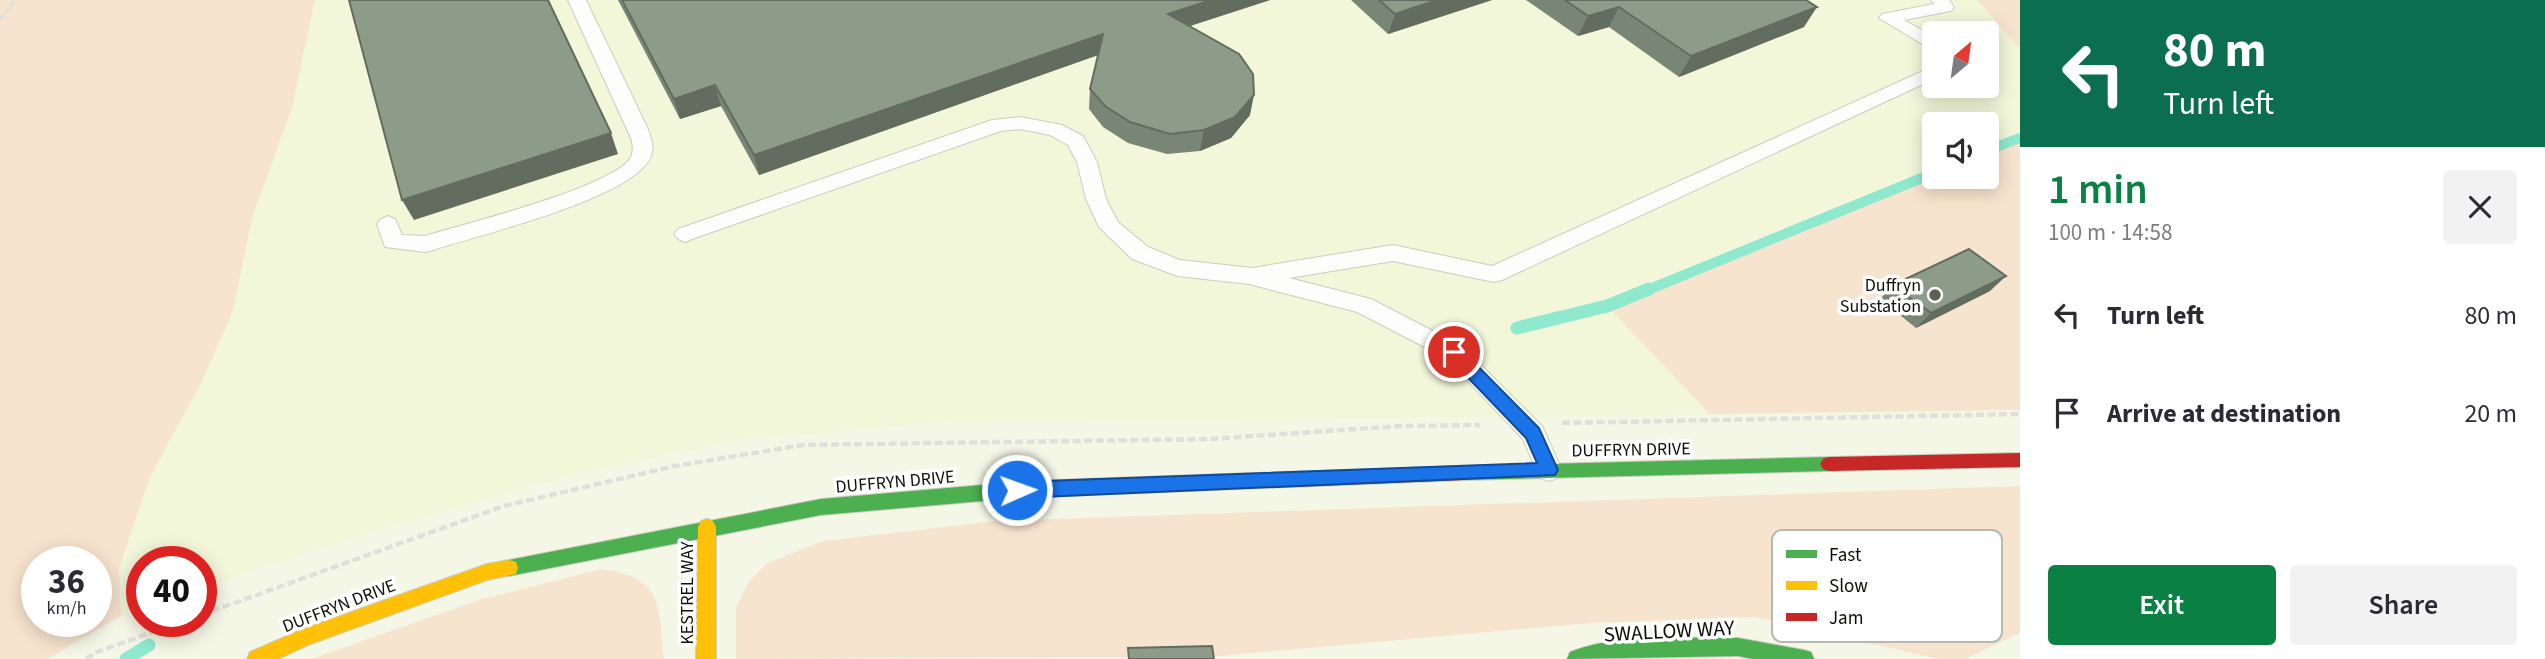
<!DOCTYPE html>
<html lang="en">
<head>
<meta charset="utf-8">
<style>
	:root { --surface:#fff; --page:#f2f2f3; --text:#2b2b33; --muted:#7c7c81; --accent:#0b8043 }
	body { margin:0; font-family:"Source Sans 3",sans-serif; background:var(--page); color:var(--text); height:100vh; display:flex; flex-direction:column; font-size:26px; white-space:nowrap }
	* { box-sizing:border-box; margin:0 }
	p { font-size:23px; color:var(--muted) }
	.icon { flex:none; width:38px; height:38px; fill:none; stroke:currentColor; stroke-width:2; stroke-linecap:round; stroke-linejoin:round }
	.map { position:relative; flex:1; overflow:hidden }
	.details { display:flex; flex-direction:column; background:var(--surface); width:525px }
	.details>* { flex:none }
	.guide { background:#0b6e4f; color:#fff; overflow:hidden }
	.needle { width:46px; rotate:29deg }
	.tools { position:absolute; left:1922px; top:21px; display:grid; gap:14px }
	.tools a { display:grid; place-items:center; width:77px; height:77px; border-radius:7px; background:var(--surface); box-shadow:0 4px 18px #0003; font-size:35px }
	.speed { position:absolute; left:21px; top:546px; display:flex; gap:14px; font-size:35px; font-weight:700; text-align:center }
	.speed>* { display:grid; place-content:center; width:91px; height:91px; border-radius:50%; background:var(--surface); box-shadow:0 4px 18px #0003; line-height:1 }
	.speed small { font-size:18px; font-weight:400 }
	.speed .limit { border:10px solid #d22; background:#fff; color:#111 }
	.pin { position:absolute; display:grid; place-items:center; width:60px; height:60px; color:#fff; margin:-30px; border:4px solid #fff; border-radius:50%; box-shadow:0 2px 7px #0007 }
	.me { position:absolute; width:77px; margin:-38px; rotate:88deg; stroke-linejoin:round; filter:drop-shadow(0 0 5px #0008) }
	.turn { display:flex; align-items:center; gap:24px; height:147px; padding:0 28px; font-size:32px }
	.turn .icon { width:91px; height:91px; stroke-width:2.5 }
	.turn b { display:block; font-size:49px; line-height:60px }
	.round { display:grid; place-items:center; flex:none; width:74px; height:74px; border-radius:7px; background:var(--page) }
	.head { display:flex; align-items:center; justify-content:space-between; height:119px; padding:0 28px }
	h1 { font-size:42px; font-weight:600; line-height:52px; color:var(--accent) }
	.action { display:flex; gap:14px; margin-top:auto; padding:14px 28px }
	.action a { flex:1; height:80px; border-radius:7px; background:var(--accent); color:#fff; font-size:28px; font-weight:600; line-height:80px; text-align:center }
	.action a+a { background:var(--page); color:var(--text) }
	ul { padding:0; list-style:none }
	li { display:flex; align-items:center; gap:21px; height:98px; padding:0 28px }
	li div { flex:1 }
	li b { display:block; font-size:26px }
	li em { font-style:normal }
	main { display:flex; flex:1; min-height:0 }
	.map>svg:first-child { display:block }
	.built { fill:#f2f7da; fill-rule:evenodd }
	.green { fill:#f7e4ce; fill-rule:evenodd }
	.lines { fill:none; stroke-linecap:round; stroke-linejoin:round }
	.stream-far1 { stroke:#8ee9ce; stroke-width:10 }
	.stream { stroke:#8ee9ce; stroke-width:13 }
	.lane-casing { stroke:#cacdbf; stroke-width:2 }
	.fast-casing { stroke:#cacdbf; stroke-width:2 }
	.slow-casing { stroke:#cacdbf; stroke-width:2 }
	.jam-casing { stroke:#cacdbf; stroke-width:2 }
	.path-far1 { stroke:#e0e0db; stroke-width:3.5; stroke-dasharray:6 2.5; stroke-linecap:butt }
	.path { stroke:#e0e0db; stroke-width:4.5; stroke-dasharray:8 3.5; stroke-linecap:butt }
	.lane { fill:#fdfefb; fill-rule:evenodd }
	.fast { fill:#4caf50; fill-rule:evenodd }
	.slow { fill:#ffc107; fill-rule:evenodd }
	.jam { fill:#c62828; fill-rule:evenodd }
	.wall { fill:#798675 }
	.shaded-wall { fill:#636d5f }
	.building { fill:#8d9c88; stroke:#636d5f; stroke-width:2 }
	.route { fill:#1a73e8; stroke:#114b97; stroke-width:2 }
	.poi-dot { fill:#5e6054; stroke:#fff; stroke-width:2.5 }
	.labels { text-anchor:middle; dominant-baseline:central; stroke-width:7; stroke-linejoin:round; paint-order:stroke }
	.poi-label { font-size:18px; fill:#0e0f06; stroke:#fff; text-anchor:end }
	.street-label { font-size:18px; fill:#0e0f06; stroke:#fff }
	.near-street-label { font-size:21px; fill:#0e0f06; stroke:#fff }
	.key { fill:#fff; stroke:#b7b7b4; stroke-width:2 }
	.key-label { font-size:19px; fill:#0e0f06 }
</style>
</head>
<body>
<main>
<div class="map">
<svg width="2020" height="659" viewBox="0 0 2020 659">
	<rect width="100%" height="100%" fill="#f4f7e6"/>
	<path class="built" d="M315,0h1662l43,49v89l-34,13v-27h-52v49l-138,57 190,182 -1056,11 -191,17 -163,34 -187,53 -188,62v-27h-59v47l-21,7 -2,-47 31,-92 51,-94 32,-72 19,-93 40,-110zM1934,33h52v53h-52z"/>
	<g class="green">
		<path d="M0,0h315l-23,108 -40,110 -19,93 -32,72 -51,94 -31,91 2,48 -74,43h-47zM37,562h59v59h-59z"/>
		<path d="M1977,0h43v49z"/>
		<path d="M2020,137v273l-310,4 -103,-108 327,-133v4h52v-26z"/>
		<path d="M2020,486v147l-55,26h-27l-184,-42 -163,6 -383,34 -472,2v-52l13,-26 18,-18 56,-22 172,-20z"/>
		<path d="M602,569c63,9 56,37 62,90h-353l168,-59z"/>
	</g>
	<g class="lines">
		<g class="stream-far1">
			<path d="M1986,151l34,-13"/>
			<path d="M1645,291l289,-118"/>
		</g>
		<g class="stream">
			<path d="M1517,328l90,-22 42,-17"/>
			<path d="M126,659l23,-14"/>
		</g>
		<g class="lane-casing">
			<g id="lane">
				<path d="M568,0h18l60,125c4,10 9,20 5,31 -15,42 -173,79 -218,94l-8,2 -40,-5 -8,-23 4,-5 7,-3 7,3 7,16 23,1c38,-12 190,-49 206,-79 3,-7 2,-14 -1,-21z"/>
				<path d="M1931,0h18l5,7 -3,4 -47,9 30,17v14l-55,-33 3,-4 52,-10z"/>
				<path d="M1934,66v13l-432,201 -8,2 -101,-21 -104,17 82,21 91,47 80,80 20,44 -4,8 -9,3 -9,-3 -17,-39 -77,-81 -89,-46 -108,-28 -71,-8 -46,-17 -33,-32 -13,-28 -9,-37 -9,-17 -18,-10 -30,-6 -19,2 -309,108 -7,3 -7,-3 -4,-5 4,-5 314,-109 28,-3 42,8 21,11 14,26 9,37 12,23 30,25 32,13 72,8 141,-23 99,21z"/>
			</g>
		</g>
		<g class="fast-casing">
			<g id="fast">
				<path d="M1829,457l6,2 3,5 -3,5 -6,2 -364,9 -6,-2 -3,-5 3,-5 6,-2z"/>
				<path d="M1084,479l6,3 3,5 -3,5 -6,3 -67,3 -196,17 -312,61 -7,-2 -2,-6 2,-6 7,-2 312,-61 196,-17z"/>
				<path d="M1738,638l66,12 7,2 3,7h-61l-15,-3 -171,3 3,-7c51,-20 114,-13 168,-14z"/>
			</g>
		</g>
		<g class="slow-casing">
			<g id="slow">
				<path d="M707,519l6,2 3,6v132h-20l2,-132 3,-6z"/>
				<path d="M509,560l7,2 2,6 -2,6 -29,6 -179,65 -30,14h-31l3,-7 53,-23 184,-65z"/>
			</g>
		</g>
		<g class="jam-casing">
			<g id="jam">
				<path d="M2020,453v14l-191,4 -6,-2 -3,-5 3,-5 6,-2z"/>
				<path d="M1465,466l6,2 3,5 -3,5 -6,2 -381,15 -6,-3 -3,-5 3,-5 6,-3z"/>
			</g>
		</g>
		<path class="path-far1" d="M0,19l16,-19"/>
		<g class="path">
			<path d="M1562,423l458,-9"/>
			<path d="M201,615l303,-109 171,-40 128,-21 407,-6 190,-13 80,-1"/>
			<path d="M86,659l11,-7 86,-31"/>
		</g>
		<use href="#lane" class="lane"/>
		<use href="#fast" class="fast"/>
		<use href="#slow" class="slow"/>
		<use href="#jam" class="jam"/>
	</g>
	<g class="wall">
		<path d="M618,0h652l-80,26 60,89 -19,23 -31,13 -33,3 -39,-11 -25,-16 -14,-18 1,-20 8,-34 -339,120 -38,-69 -41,13z"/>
		<path d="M1351,0h141l-104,34z"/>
		<path d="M1526,0h280l-2,27 -125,50 -70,-50 -31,9z"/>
		<path d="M1893,285l97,6 -74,37 -36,-29z"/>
	</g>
	<g class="shaded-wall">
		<path d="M1211,0h59l-105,34 3,-20z"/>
		<path d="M1437,0h55l-104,34 7,-20z"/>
		<path d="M1619,7l-10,20 -31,9 10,-20z"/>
		<path d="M1817,7l-13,20 -125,50 12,-21z"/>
		<path d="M1103,34l-2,20 -342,121 -5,-20z"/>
		<path d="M715,85l6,21 -41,13 -6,-20z"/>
		<path d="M1254,95l-4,20 -19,23 -31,13 4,-21z"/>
		<path d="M611,133l7,21 -204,66 -12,-20z"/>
		<path d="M2006,276l-16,15 -74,37 15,-15z"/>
	</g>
	<g class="building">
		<path d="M349,0h199l63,133 -209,67z"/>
		<path d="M622,0h589l-43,14 71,40 14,20 1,21 -19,22 -31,13 -34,4 -40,-12 -25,-16 -15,-17 13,-55 -349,121 -39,-70 -41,14z"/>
		<path d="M1379,0h58l-42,14z"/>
		<path d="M1565,0h241l11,7 -126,49 -72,-49 -31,9z"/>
		<path d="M1969,249l37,27 -75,37 -38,-28z"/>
		<path d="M1212,646l2,13h-85l-1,-11z"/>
	</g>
	<path class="route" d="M1454,346l6,2 79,80 19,42 -3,5 -538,23 -6,-2 -2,-6 2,-5 6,-3 520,-19 -11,-25 -78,-81 -2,-5z"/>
	<circle class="poi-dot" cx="1935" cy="295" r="7"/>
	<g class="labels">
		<g class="poi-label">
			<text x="1921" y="285">Duffryn<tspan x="1921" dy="21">Substation</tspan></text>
		</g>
		<g class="street-label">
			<text transform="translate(1631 450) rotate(-1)">DUFFRYN DRIVE</text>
			<text transform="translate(895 482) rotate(-5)">DUFFRYN DRIVE</text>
			<text transform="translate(687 593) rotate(-90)">KESTREL WAY</text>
			<text transform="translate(339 606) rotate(-21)">DUFFRYN DRIVE</text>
		</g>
		<g class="near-street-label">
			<text transform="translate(1669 631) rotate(-3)">SWALLOW WAY</text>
		</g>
	</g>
	<rect x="1772" y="530" width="230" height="112" rx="10" class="key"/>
	<rect x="1786" y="550" width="31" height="8" fill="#4caf50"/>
	<rect x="1786" y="581" width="31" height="9" fill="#ffc107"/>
	<rect x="1786" y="613" width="31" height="8" fill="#c62828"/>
	<g class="key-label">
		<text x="1829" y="561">Fast</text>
		<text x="1829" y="592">Slow</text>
		<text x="1829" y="624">Jam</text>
	</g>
</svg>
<div class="tools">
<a><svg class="needle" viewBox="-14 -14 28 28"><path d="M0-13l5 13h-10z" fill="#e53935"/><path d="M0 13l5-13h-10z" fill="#7c7c81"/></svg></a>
<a><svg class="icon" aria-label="sound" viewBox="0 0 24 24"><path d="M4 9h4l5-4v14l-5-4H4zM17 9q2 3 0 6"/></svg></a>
</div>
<div class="speed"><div>36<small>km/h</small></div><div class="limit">40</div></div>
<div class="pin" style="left:1454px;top:352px;background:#d93025"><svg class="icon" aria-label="arrive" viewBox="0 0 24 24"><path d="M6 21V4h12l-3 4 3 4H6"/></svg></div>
<svg class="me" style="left:1017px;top:490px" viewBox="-20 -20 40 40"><circle r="17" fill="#1a73e8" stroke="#fff" stroke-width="3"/><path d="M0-11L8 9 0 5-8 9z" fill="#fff"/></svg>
</div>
<section class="details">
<div class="guide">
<div class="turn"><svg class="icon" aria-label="left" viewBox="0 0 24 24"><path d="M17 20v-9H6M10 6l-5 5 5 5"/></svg><div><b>80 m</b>Turn left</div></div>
</div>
<div class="head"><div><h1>1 min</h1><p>100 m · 14:58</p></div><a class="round"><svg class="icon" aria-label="close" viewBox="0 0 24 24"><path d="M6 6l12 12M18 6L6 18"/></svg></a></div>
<ul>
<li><svg class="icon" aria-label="left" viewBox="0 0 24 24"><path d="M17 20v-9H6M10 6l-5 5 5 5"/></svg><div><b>Turn left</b></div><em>80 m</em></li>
<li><svg class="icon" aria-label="arrive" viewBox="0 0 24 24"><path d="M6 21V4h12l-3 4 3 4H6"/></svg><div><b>Arrive at destination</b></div><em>20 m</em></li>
</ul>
<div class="action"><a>Exit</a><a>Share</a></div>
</section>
</main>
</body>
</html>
